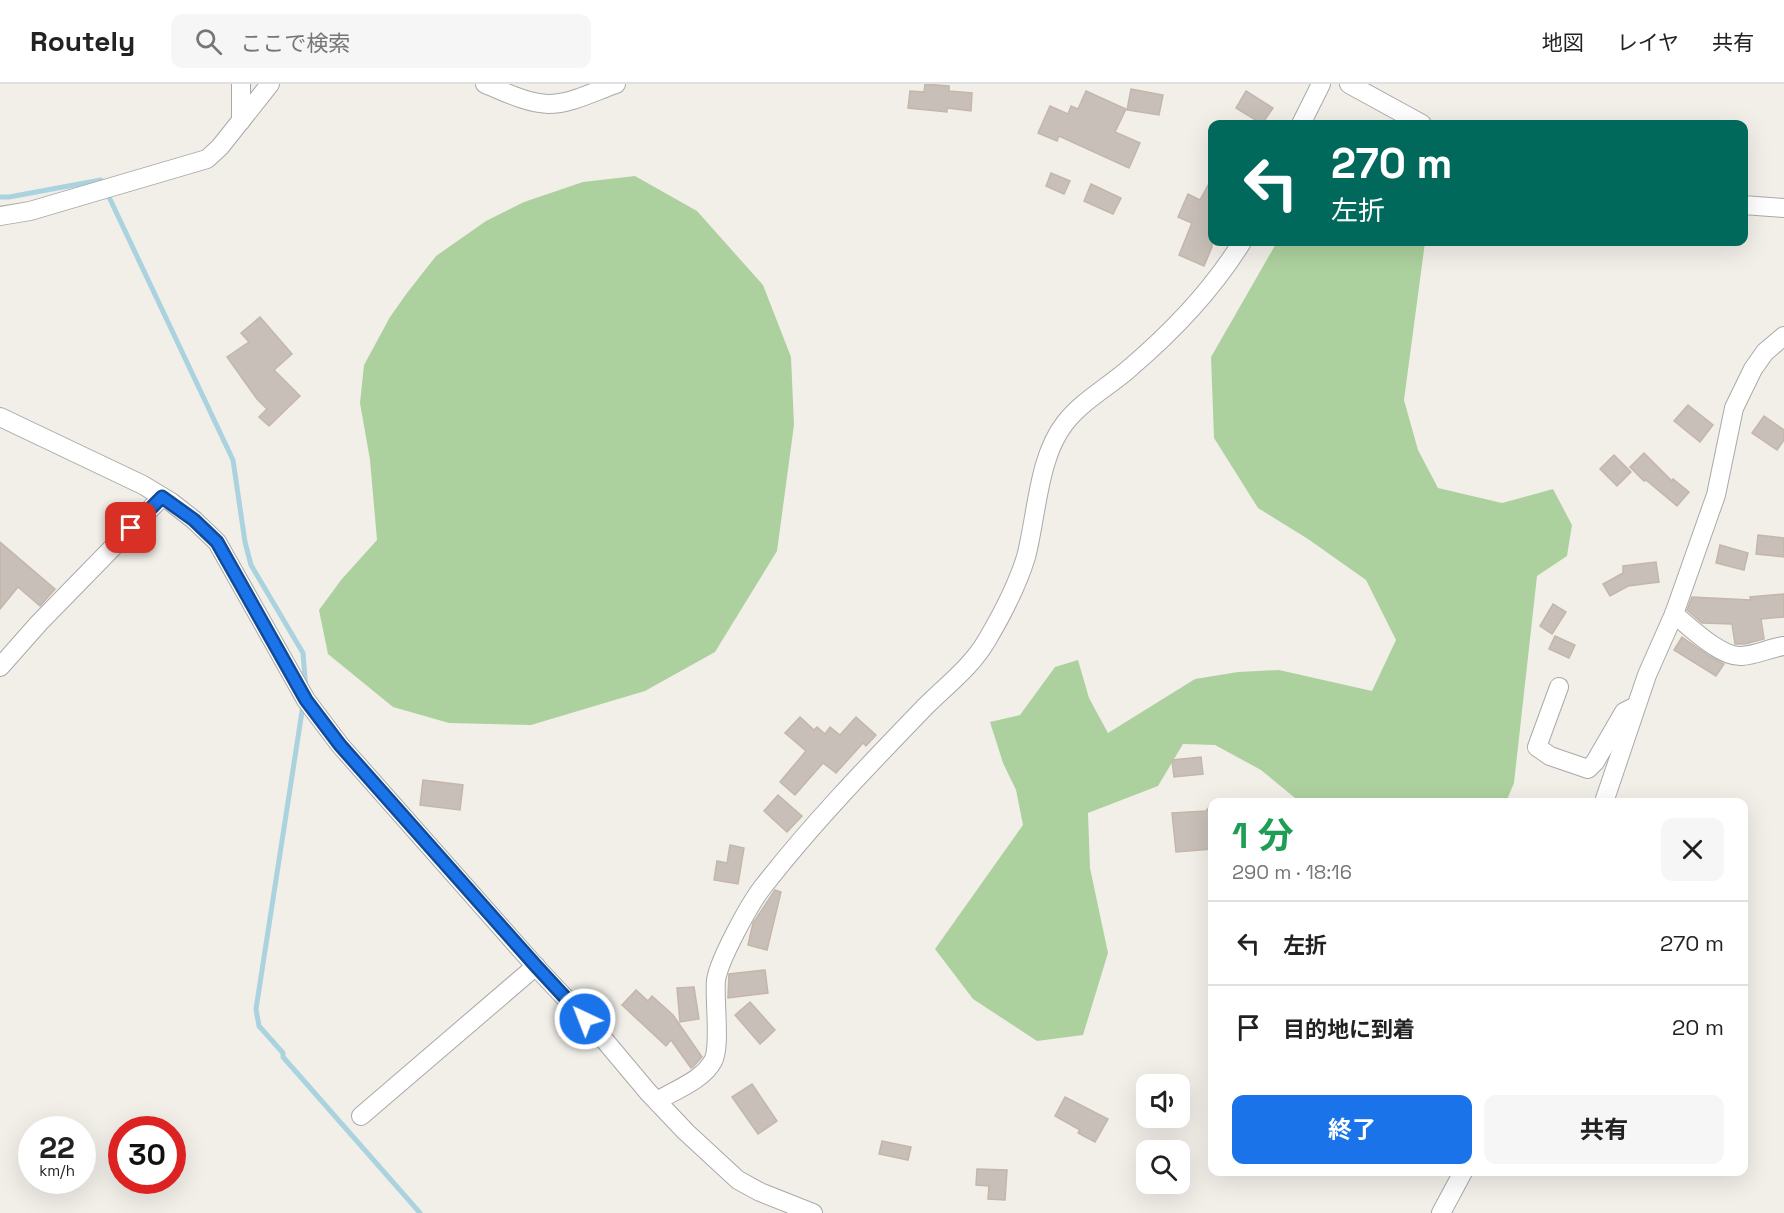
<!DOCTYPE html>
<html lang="ja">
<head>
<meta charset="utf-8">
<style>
	:root { --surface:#fff; --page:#f6f6f6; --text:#222; --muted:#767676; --line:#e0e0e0; --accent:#1a73e8 }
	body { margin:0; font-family:"Space Grotesk","Noto Sans JP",sans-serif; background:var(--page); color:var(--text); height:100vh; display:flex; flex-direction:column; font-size:22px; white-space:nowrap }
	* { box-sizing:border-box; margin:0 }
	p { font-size:20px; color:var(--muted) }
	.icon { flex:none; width:33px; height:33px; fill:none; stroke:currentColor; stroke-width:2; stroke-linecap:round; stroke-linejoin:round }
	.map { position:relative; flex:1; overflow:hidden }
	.panel { position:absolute; left:1208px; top:714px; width:540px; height:378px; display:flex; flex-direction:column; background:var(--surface); border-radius:12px; box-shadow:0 6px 24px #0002 }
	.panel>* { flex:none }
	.hud { position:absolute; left:1208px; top:36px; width:540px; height:126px; border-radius:12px; box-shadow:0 6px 24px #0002; background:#00695c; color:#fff; overflow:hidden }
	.controls { position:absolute; left:1136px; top:990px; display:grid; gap:12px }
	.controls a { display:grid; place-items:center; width:54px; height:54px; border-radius:12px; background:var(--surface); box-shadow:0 6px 24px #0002; font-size:30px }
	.speed { position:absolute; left:18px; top:1032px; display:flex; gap:12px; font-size:30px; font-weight:700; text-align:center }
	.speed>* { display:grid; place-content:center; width:78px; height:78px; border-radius:50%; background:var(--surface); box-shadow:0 6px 24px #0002; line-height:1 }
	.speed small { font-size:15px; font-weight:400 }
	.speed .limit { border:9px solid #d22; background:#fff; color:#111 }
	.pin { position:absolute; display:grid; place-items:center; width:51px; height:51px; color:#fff; margin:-26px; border-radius:12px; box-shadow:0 3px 9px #0006 }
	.me { position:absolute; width:66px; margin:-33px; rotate:317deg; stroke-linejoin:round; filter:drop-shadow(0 0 4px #0008) }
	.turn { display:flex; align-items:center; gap:21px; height:126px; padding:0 24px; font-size:27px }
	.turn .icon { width:78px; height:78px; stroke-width:2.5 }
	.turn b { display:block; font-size:42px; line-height:51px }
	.round { display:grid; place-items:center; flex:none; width:63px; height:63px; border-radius:12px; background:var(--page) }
	.head { display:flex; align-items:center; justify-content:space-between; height:102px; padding:0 24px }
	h1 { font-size:36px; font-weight:700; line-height:45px; color:#1e9e55 }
	.primary-button { display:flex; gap:12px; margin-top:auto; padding:12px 24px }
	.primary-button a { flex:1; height:69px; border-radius:12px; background:var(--accent); color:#fff; font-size:24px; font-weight:700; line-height:69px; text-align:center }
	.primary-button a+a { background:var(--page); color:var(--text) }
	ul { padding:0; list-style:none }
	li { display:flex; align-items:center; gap:18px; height:84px; padding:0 24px; border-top:2px solid var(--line) }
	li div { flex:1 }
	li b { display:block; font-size:22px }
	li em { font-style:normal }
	header { display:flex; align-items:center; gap:36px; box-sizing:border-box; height:84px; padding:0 30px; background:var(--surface); border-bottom:2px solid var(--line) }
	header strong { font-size:28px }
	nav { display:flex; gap:33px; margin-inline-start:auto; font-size:21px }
	.search { width:420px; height:54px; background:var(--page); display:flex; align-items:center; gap:15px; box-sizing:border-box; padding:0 21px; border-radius:12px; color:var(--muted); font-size:22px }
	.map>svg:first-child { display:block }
	.forest { fill:#add19e }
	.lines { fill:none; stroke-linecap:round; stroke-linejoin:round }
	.stream { stroke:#aad3df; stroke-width:5 }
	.building { fill:#c7bfb8; stroke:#c4b6ab; stroke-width:1.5 }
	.minor-casing { stroke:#a9a9a9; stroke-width:20 }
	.minor { stroke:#fff; stroke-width:18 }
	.route-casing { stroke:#114b97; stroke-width:15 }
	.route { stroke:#1a73e8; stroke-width:10 }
</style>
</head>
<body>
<header>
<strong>Routely</strong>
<div class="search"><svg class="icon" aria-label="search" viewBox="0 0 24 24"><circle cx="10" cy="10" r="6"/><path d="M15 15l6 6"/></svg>ここで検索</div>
<nav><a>地図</a><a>レイヤ</a><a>共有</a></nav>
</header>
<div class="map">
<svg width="1784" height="1129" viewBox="0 0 1784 1129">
	<rect width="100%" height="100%" fill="#f2efe9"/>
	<g class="forest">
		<path d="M635,92l62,35 66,74 28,72 3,68 -17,126 -62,101 -70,39 -114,34 -82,-2 -56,-16 -65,-53 -9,-44 22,-30 36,-40 -7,-80 -10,-57 4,-38 26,-48 17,-24 29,-37 50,-35 38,-19 59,-20z"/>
		<path d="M1277,158h148l-21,158 14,50 20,38 64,15 51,-14 19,36 -5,31 -30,20 -23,207 -8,19h-206l-39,-32 -46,-25 -32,-1 -25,42 -70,27 2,55 18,85 -25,82 -46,6 -64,-42 -38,-50 88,-124 -7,-35 -13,-27 -13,-41 30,-7 35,-48 23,-7 11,38 19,35 87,-54 43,-7 41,-2 93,21 24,-51 -30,-60 -58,-41 -50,-31 -44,-70 -3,-81z"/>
	</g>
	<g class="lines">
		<g class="stream">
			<path d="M0,113h9l92,-17 132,280 12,82 6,23 52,88 3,37"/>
			<path d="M303,621l-47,304 3,17 24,27v4l137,156"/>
		</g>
	</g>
	<g class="building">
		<path d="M925,0l24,2v5l23,2 -1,18 -24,-3v4l-39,-4 2,-17 14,1z"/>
		<path d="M1131,5l32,6 -4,20 -32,-5z"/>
		<path d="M1086,7l40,18 -11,23 25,11 -11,25 -70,-32 -2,5 -19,-8 12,-27 18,8 3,-8 7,3z"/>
		<path d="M1246,7l27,17 -11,16 -26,-16z"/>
		<path d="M1051,89l19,8 -6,13 -18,-8z"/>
		<path d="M1212,94v69l-8,19 -25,-11 13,-32 -14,-6 10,-23 12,6z"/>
		<path d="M1091,100l30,14 -8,16 -29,-13z"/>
		<path d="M260,233l32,37 -18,16 26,26 -31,30 -10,-9 8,-8 -10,-10 -30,-42 22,-15 -8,-9z"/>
		<path d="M1688,321l25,20 -13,17 -26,-21z"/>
		<path d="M1764,332l20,14v10l-7,10 -25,-17z"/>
		<path d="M1644,369l28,28 1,-2 16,13 -12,14 -31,-26 -2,1 -14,-14z"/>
		<path d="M1614,371l17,17 -14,14 -17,-17z"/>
		<path d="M1758,451l26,3v19l-28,-3z"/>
		<path d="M0,458l55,47 -15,17 -22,-19 -18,22z"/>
		<path d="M1720,461l28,8 -4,17 -28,-7z"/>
		<path d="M1656,478l3,20 -31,4 -18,10 -7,-12 20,-11v-7z"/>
		<path d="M1784,510v23l-23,2 3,20 -19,5h-10l-3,-20 -30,-1 -15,-13 5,-13 59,3 -1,-3z"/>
		<path d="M1553,520l13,8 -14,22 -12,-8z"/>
		<path d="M1555,552l20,9 -6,13 -20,-9z"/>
		<path d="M1682,553l27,19 15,8 -8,12 -42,-26z"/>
		<path d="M800,633l14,13 3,-3 8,7 5,-7 10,8 16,-18 20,18 -10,11 -3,-3 -27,30 -13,-10 -28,32 -15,-13 26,-31 -21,-18z"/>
		<path d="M1201,673l2,17 -29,3 -2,-17z"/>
		<path d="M423,696l40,5 -3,25 -40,-5z"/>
		<path d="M778,711l24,21 -15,16 -23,-21z"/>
		<path d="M1212,719v46l-36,3 -4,-39 34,-2z"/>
		<path d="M730,761l14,3 -6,36 -24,-4 3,-19 10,2z"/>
		<path d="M775,806l6,2 -14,58 -19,-5 5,-22z"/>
		<path d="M765,886l3,23 -40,5 1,-24z"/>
		<path d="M694,903l5,32 -19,3 -3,-34z"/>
		<path d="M636,906l12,11 4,-5 21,19 29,42 -9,10 -2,1 -20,-28 -5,6 -44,-41z"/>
		<path d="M750,918l25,28 -15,14 -25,-29z"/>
		<path d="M752,1000l25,37 -19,13 -26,-37z"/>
		<path d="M1065,1013l43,22 -13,23 -17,-9 2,-3 -25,-14z"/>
		<path d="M882,1057l29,6 -3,13 -29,-6z"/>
		<path d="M977,1085l30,1 -2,30 -17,-1 1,-13 -13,-1z"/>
	</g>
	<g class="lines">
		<g class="minor-casing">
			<g id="minor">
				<path d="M241,0v37"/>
				<path d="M485,0c20,8 41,19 63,20 23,0 47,-13 68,-20"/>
				<path d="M1349,0l73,40"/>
				<path d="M1301,40l20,-40"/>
				<path d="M1743,121l41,3"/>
				<path d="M0,132l30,-5 177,-52 13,-12 50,-63"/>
				<path d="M0,333l143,68 28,17 23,18 23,22 89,158 34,45 198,224 63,67 47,56 38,40 52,48 22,12 53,21"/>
				<path d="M1674,530c16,13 47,44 68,42 14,-1 28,-8 42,-10"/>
				<path d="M0,583l39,-44 123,-126"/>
				<path d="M1559,603l-22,60 13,9 38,13 7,-7 29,-50 8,-4"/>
				<path d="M1604,718l43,-127 27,-61 42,-119 18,-87 19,-39 12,-17 19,-16"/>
				<path d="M657,1017c18,-11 46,-21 56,-40 8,-14 1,-62 3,-81 3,-20 33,-75 46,-92 48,-62 104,-120 159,-177 22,-23 50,-43 66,-71 16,-27 30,-54 39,-83 11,-42 12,-100 39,-134 18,-23 45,-37 66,-56 42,-36 82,-78 111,-125"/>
				<path d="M361,1032l175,-150"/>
				<path d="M1441,1129l22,-41"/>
			</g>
		</g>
		<use href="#minor" class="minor"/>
	</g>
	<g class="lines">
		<g class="route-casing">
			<path id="route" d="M131,444l31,-31 32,23 23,22 89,158 34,45 196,221 49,53"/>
		</g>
		<use href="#route" class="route"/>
	</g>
</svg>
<div class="controls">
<a><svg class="icon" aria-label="sound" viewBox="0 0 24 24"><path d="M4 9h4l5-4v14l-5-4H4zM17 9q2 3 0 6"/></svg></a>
<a><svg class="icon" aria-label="search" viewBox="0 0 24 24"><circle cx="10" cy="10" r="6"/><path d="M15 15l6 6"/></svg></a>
</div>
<div class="speed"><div>22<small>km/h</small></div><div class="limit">30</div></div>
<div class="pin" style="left:131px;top:444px;background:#d93025"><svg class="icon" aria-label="arrive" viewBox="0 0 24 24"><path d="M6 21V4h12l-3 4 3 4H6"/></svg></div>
<svg class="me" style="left:585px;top:935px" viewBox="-20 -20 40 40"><circle r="17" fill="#1a73e8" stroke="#fff" stroke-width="3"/><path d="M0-11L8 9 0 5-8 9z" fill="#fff"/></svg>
<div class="hud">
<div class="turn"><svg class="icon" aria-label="left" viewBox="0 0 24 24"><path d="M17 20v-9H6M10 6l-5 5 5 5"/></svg><div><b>270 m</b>左折</div></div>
</div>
<section class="panel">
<div class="head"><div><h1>1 分</h1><p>290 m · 18:16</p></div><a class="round"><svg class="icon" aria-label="close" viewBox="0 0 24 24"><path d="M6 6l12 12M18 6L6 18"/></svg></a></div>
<ul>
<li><svg class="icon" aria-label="left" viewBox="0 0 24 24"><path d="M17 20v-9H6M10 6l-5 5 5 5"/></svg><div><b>左折</b></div><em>270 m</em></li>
<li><svg class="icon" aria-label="arrive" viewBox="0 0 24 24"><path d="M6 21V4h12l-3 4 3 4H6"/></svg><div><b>目的地に到着</b></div><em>20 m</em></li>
</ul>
<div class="primary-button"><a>終了</a><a>共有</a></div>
</section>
</div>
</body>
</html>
